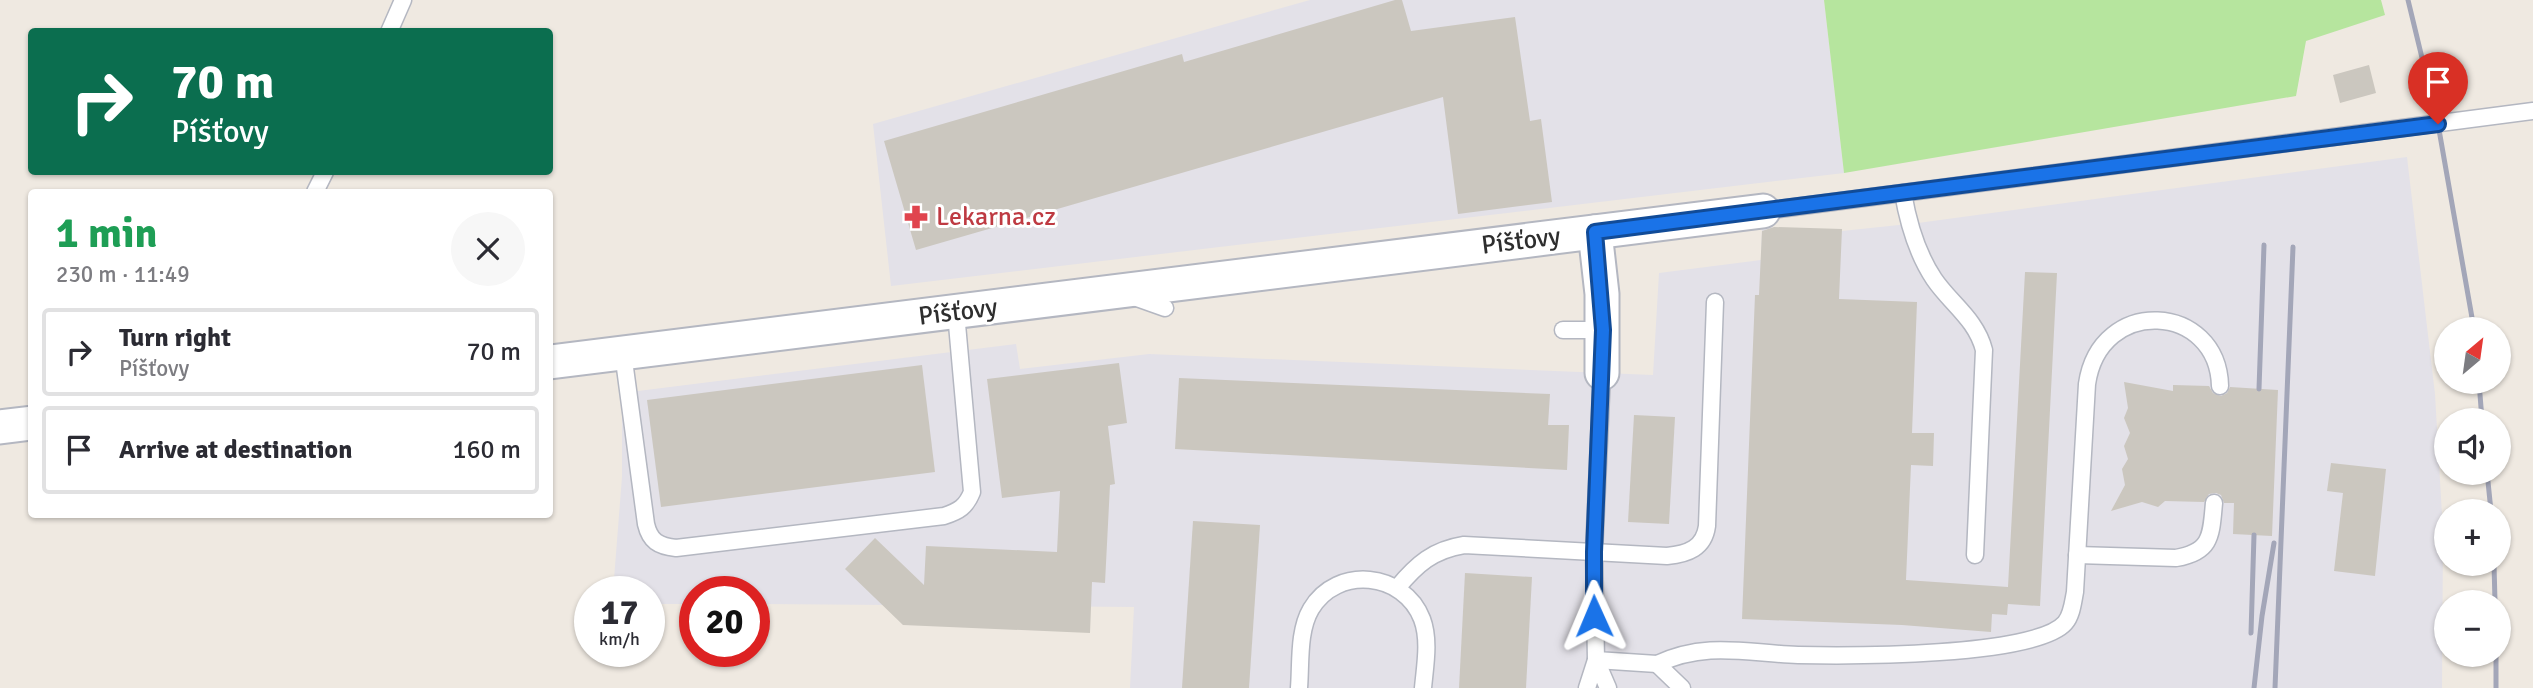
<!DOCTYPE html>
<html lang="en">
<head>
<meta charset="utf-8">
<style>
	:root { --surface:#fff; --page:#f7f7f7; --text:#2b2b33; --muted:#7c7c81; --line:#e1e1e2 }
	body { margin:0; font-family:Signika,sans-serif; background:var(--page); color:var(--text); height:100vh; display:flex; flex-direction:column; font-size:26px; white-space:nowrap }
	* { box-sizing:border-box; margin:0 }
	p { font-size:23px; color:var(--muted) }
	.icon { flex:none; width:38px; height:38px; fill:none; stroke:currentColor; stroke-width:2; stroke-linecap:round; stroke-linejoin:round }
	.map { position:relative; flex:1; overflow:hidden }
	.drawer { position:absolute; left:28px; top:189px; width:525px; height:329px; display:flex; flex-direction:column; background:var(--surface); border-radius:7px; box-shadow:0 2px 5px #0004 }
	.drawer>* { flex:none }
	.top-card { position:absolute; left:28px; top:28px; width:525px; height:147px; border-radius:7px; box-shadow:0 2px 5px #0004; background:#0b6e4f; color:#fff; overflow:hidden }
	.needle { width:46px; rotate:29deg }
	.fabs { position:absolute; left:2434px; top:317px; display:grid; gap:14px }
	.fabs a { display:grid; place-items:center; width:77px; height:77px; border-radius:50%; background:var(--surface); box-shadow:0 2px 5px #0004; font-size:35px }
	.speed { position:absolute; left:574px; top:576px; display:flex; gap:14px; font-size:35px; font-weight:700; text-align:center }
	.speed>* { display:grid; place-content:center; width:91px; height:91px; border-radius:50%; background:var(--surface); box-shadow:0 2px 5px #0004; line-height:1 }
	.speed small { font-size:18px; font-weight:400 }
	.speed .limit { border:10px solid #d22; background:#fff; color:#111 }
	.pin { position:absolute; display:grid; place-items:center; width:60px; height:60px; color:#fff; margin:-72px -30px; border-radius:50% 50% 50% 0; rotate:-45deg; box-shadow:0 0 7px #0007 }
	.pin .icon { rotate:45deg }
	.me { position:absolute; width:77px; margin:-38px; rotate:359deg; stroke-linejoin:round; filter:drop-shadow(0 0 5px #0008) }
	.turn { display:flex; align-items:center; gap:24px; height:147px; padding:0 28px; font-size:32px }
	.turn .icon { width:91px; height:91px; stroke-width:2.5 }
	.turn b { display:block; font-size:49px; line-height:60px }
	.round { display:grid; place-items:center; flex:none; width:74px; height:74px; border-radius:37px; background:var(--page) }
	.overview { display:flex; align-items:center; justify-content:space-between; height:119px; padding:0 28px }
	h1 { font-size:42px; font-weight:700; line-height:52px; color:#1e9e55 }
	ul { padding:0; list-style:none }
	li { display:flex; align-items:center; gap:21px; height:88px; margin:0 14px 10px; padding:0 14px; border:4px solid var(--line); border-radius:7px }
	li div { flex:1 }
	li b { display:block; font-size:26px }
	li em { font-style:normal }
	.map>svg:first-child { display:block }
	.industrial { fill:#e3e1e8 }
	.green { fill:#b6e59e }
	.building { fill:#cbc7bf }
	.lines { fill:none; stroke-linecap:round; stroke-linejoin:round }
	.service-casing { stroke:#b4b7c1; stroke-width:19 }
	.minor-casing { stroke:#b4b7c1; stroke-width:37 }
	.service { stroke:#fff; stroke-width:16 }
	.minor { stroke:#fff; stroke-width:33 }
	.rail { stroke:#a3a6b8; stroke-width:5 }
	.route-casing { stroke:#114b97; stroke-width:18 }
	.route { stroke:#1a73e8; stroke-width:12 }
	.labels { text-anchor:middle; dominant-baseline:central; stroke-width:6; stroke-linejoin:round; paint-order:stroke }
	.health-label { font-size:26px; fill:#be3a42; stroke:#fff; text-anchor:start }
	.street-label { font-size:26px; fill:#2e2e2e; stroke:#fff }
</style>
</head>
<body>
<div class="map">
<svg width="2533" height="688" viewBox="0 0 2533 688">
	<rect width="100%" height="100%" fill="#efe9e1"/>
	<g class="industrial">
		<path d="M1310,0h514l20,173 -953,113 -18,-162z"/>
		<path d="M2407,157l28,237 8,138 -1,156h-1312l4,-81 -380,-3v-12h-59v12h-46v-12h-36l9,-115v-84l394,-49 4,25 129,-15 504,21 6,-102 102,-13 1,-33 80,4 76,-8z"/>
	</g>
	<path class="green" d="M1824,0h557l4,15 -79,26 -10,55 -452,77z"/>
	<g class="building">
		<path d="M1395,0h7l9,31 104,-14 15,104 11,-2 11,83 -94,12 -15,-117 -527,153 -32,-109 298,-87 2,8z"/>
		<path d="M2369,65l7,28 -36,10 -7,-28z"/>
		<path d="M1774,227l68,2 -3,70 78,3 -5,131h22l-1,33 -22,-1 -5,115 102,7 17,-315 32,1 -17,333 -32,-2 -1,11 -15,-1 -1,18 -89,-7 -160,-6 13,-324h4l3,-64z"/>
		<path d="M1119,363l8,60 -19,3 7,58 -5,1 -5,98 -13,-1 -2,51 -187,-8 -58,-56 30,-31 49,47 2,-39 131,6 3,-61 -58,7 -15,-119z"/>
		<path d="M922,365l13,107 -274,35 -14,-107z"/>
		<path d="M1179,378l371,16 -2,31h21l-2,45 -392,-21z"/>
		<path d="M2124,382l49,9v-6l36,1 4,7 8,3 6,-3 3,-6 48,3 -6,146 -39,-2 1,-31h-10l-3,-8 -5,-2 -7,1 -5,8 -39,-1 -7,6 -16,-5 -31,9 14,-26 -3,-16 6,-10 -4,-13 6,-13 -6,-15 4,-10z"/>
		<path d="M1634,415l41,2 -6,107 -41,-2z"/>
		<path d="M2331,463l55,6 -11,107 -41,-5 9,-78 -16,-2z"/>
		<path d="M1193,521l67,4 -11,163h-67z"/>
		<path d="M1465,573l67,4 -6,111h-67z"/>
	</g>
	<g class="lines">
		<g class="service-casing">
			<g id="service">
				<path d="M389,32l14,-32"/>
				<path d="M315,192l10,-20"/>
				<path d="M1903,193c5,29 15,62 31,86 17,25 42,40 50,71l-9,205"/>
				<path d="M1763,211l770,-100"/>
				<path d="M1134,297l31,11"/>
				<path d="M1563,330h40"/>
				<path d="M623,353l23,171c4,17 12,22 30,24l268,-32c15,-5 22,-9 28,-24l-16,-179"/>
				<path d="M1602,373l-8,179 2,108 61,4"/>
				<path d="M2077,555l99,3c36,-6 35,-23 38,-55"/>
				<path d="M1397,588c20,-24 36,-38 67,-43l203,11c21,-2 37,-8 40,-30l8,-224"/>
				<path d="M1299,688c2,-25 -1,-57 12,-79 26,-44 93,-37 111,10 8,21 3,47 1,69"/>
				<path d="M1587,688l9,-28 12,28"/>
				<path d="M1682,688l-25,-24c49,-23 89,-11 141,-9 50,1 237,2 267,-32 7,-8 8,-21 10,-31l12,-208c13,-89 131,-81 133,2"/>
			</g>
		</g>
		<g class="minor-casing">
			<g id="minor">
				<path d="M1595,232l7,62v79"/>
				<path d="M550,362l1213,-151"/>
				<path d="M0,427l32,-4"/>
			</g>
		</g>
		<use href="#service" class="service"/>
		<use href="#minor" class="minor"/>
		<g class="rail">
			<path d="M2408,0l30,124 36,205"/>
			<path d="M2479,382l3,38"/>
			<path d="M2259,389l5,-144"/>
			<path d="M2487,472l4,39"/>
			<path d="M2494,564l1,38"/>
			<path d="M2251,633l3,-98"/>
			<path d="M2496,654v34"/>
			<path d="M2254,688l8,-72 12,-73"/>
			<path d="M2275,688l18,-441"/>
		</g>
	</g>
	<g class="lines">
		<g class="route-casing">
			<path id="route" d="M1594,616v-64l9,-222 -8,-98 843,-108"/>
		</g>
		<use href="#route" class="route"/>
	</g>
	<defs>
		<g id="pharmacy-bare" transform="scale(1.89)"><path d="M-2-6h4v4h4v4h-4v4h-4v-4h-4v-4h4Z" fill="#e0444e" stroke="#fff" stroke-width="2.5" paint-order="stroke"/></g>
	</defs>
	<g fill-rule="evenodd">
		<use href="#pharmacy-bare" x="916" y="217"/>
	</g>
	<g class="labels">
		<g class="health-label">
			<text x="936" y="217">Lekarna.cz</text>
		</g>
		<g class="street-label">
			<text transform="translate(1521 241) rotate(-7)">Píšťovy</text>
			<text transform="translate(958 312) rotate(-7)">Píšťovy</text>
		</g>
	</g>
</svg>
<div class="fabs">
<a><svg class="needle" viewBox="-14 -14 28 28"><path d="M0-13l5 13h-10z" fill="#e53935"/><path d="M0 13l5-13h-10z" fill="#7c7c81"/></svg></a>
<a><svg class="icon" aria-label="sound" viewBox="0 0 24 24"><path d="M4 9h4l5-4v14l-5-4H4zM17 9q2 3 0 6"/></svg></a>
<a>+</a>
<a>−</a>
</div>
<div class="speed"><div>17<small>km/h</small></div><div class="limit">20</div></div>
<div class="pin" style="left:2438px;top:124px;background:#d93025"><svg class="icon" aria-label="arrive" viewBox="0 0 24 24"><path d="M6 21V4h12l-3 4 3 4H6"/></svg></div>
<svg class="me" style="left:1594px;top:616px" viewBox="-20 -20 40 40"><path d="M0-17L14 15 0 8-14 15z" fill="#1a73e8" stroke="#fff" stroke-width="4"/></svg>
<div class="top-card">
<div class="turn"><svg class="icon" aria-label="right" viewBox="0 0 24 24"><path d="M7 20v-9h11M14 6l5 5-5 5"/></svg><div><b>70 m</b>Píšťovy</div></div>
</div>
<section class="drawer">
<div class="overview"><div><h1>1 min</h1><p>230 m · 11:49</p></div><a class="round"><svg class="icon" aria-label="close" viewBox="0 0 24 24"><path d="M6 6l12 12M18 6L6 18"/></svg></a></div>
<ul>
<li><svg class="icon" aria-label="right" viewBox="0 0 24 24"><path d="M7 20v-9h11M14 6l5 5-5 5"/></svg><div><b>Turn right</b><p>Píšťovy</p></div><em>70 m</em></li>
<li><svg class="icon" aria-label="arrive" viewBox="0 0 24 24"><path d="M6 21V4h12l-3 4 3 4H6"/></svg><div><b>Arrive at destination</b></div><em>160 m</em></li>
</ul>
</section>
</div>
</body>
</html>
